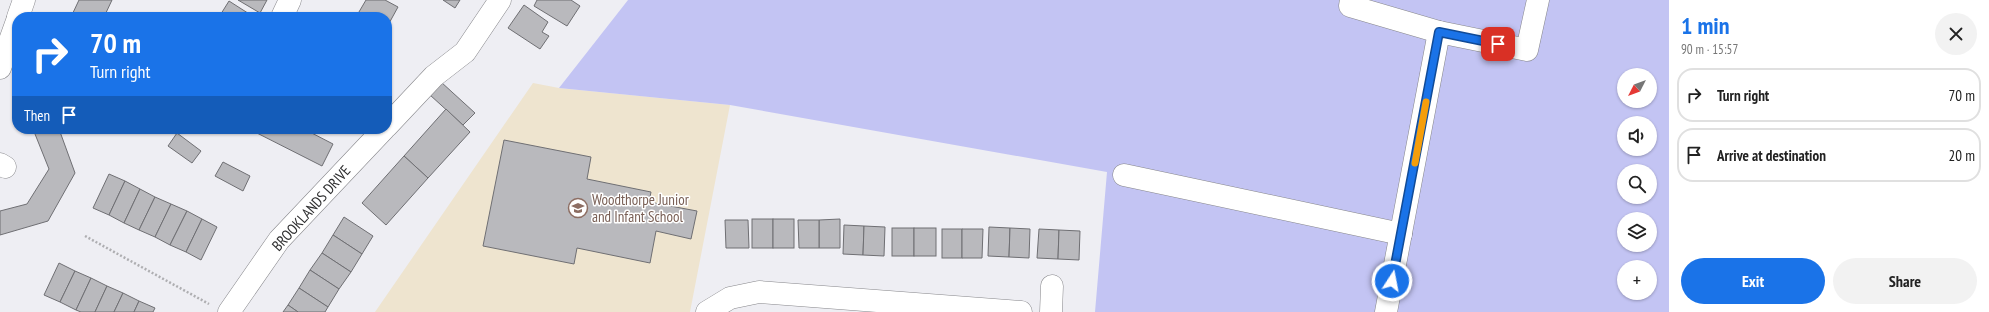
<!DOCTYPE html>
<html lang="en">
<head>
<meta charset="utf-8">
<style>
	:root { --surface:#fff; --page:#f2f2f2; --text:#222; --muted:#767676; --line:#e0e0e0; --accent:#1a73e8 }
	body { margin:0; font-family:"PT Sans Narrow",sans-serif; background:var(--page); color:var(--text); height:100vh; display:flex; flex-direction:column; font-size:15px; white-space:nowrap }
	* { box-sizing:border-box; margin:0 }
	p { font-size:13px; color:var(--muted) }
	.icon { flex:none; width:22px; height:22px; fill:none; stroke:currentColor; stroke-width:2; stroke-linecap:round; stroke-linejoin:round }
	.map { position:relative; flex:1; overflow:hidden }
	.panel { display:flex; flex-direction:column; background:var(--surface); width:320px }
	.panel>* { flex:none }
	.guide { position:absolute; left:12px; top:12px; width:380px; height:122px; border-radius:16px; box-shadow:0 1px 3px #0004; background:#1a73e8; color:#fff; overflow:hidden }
	.needle { width:26px; rotate:228deg }
	.tools { position:absolute; left:1617px; top:68px; display:grid; gap:8px }
	.tools a { display:grid; place-items:center; width:40px; height:40px; border-radius:50%; background:var(--surface); box-shadow:0 1px 3px #0004; font-size:20px }
	.pin { position:absolute; display:grid; place-items:center; width:34px; height:34px; color:#fff; margin:-17px; border-radius:8px; box-shadow:0 2px 6px #0006 }
	.me { position:absolute; width:44px; margin:-22px; rotate:11deg; stroke-linejoin:round; filter:drop-shadow(0 0 3px #0008) }
	.turn { display:flex; align-items:center; gap:14px; height:84px; padding:0 12px; font-size:18px }
	.turn .icon { width:52px; height:52px; stroke-width:2.5 }
	.turn b { display:block; font-size:28px; line-height:34px }
	.then { display:flex; align-items:center; height:38px; padding:0 12px; background:#0003; gap:8px; font-size:15px }
	.round { display:grid; place-items:center; flex:none; width:42px; height:42px; border-radius:21px; background:var(--page) }
	.overview { display:flex; align-items:center; justify-content:space-between; height:68px; padding:0 12px }
	h1 { font-size:24px; font-weight:700; line-height:30px; color:var(--accent) }
	.cta { display:flex; gap:8px; margin-top:auto; padding:8px 12px }
	.cta a { flex:1; height:46px; border-radius:24px; background:var(--accent); color:#fff; font-size:16px; font-weight:700; line-height:46px; text-align:center }
	.cta a+a { background:var(--page); color:var(--text) }
	ul { padding:0; list-style:none }
	li { display:flex; align-items:center; gap:12px; height:54px; margin:0 8px 6px; padding:0 4px; border:2px solid var(--line); border-radius:16px }
	li div { flex:1 }
	li b { display:block; font-size:15px }
	li em { font-style:normal }
	main { display:flex; flex:1; min-height:0 }
	.map>svg:first-child { display:block }
	.education { fill:#eee4cf }
	.green { fill:#c3c4f3; fill-rule:evenodd }
	.building { fill:#b9b9bd; stroke:#6f6f73 }
	.lines { fill:none; stroke-linecap:round; stroke-linejoin:round }
	.minor-casing { stroke:#87878b; stroke-width:23 }
	.path { stroke:#aeaeb1; stroke-width:2.5; stroke-dasharray:2 2; stroke-linecap:butt }
	.minor { stroke:#fff; stroke-width:22 }
	.route-casing { stroke:#114b97; stroke-width:10 }
	.route { stroke:#1a73e8; stroke-width:7 }
	.slow { stroke:#f59e0b; stroke-width:7 }
	.labels { text-anchor:middle; dominant-baseline:central; stroke-width:3; stroke-linejoin:round; paint-order:stroke }
	.education-label { font-size:15px; fill:#785e54; stroke:#fff; text-anchor:start }
	.street-label { font-size:15px; fill:#2e2e2f; stroke:#fff }
</style>
</head>
<body>
<main>
<div class="map">
<svg width="1669" height="312" viewBox="0 0 1669 312">
	<rect width="100%" height="100%" fill="#eeeef3"/>
	<path class="education" d="M533,83l26,5 171,17 -40,207h-315z"/>
	<path class="green" d="M628,0h1041v312h-574l12,-140 -377,-67 -171,-17zM1624,75h26v26h-26zM1624,123h26v26h-26zM1624,171h26v26h-26zM1624,219h26v26h-26zM1624,267h26v26h-26z"/>
	<g class="building">
		<path d="M79,0h33l-8,17h-33z"/>
		<path d="M238,0h29l-7,13z"/>
		<path d="M366,0h19l13,7 -11,20v-10h-31z"/>
		<path d="M443,0h17l-5,8z"/>
		<path d="M537,0h34l9,6 -13,20 -33,-20z"/>
		<path d="M229,1l25,16h-35z"/>
		<path d="M524,5l24,17 -6,10 7,4 -9,13 -32,-21z"/>
		<path d="M441,82l34,31 -12,12 -33,-30z"/>
		<path d="M446,109l24,23 -42,46 -24,-22z"/>
		<path d="M33,129h26l16,44 -27,48 -48,14v-24l27,-7 22,-35z"/>
		<path d="M249,129h55l29,15 -11,22z"/>
		<path d="M177,133l24,18 -9,12 -24,-17z"/>
		<path d="M504,140l87,17 -4,22 64,13 -2,10 48,9 -6,28 -35,-8 -6,32 -73,-15 -3,16 -91,-18z"/>
		<path d="M404,156l24,22 -42,47 -24,-22z"/>
		<path d="M223,162l27,14 -7,15 -28,-15z"/>
		<path d="M109,174l16,7 -16,34 -16,-7z"/>
		<path d="M125,181l15,8 -16,34 -15,-8z"/>
		<path d="M140,189l15,8 -16,33 -15,-7z"/>
		<path d="M155,197l16,7 -16,33 -16,-7z"/>
		<path d="M171,204l16,7 -17,34 -15,-8z"/>
		<path d="M187,211l15,8 -16,33 -16,-7z"/>
		<path d="M344,217l29,19 -11,18 -29,-19z"/>
		<path d="M202,219l15,8 -16,33 -15,-8z"/>
		<rect x="752" y="219" width="21" height="29"/>
		<rect x="773" y="219" width="21" height="29"/>
		<path d="M840,219v29h-21v-28z"/>
		<path d="M725,220h23l1,28h-23z"/>
		<path d="M798,220h21v28h-20z"/>
		<path d="M844,225l20,1 -1,29 -20,-1z"/>
		<path d="M864,226l21,1 -1,29 -21,-1z"/>
		<path d="M989,227l21,1 -1,29 -21,-1z"/>
		<rect x="892" y="228" width="22" height="28"/>
		<rect x="914" y="228" width="22" height="28"/>
		<path d="M1010,228l20,1 -1,29 -20,-1z"/>
		<rect x="942" y="229" width="20" height="29"/>
		<path d="M962,229h21l-1,29h-20z"/>
		<path d="M1039,229l20,1 -1,29 -21,-1z"/>
		<path d="M1059,230l21,1 -1,29 -21,-1z"/>
		<path d="M333,235l29,19 -11,18 -29,-19z"/>
		<path d="M322,253l29,19 -12,17 -29,-19z"/>
		<path d="M59,263l16,8 -15,31 -16,-7z"/>
		<path d="M310,270l29,19 -11,18 -29,-19z"/>
		<path d="M75,271l16,7 -15,32 -16,-8z"/>
		<path d="M91,278l16,8 -12,26h-14l-5,-2z"/>
		<path d="M107,286l16,7 -9,19h-19z"/>
		<path d="M299,288l29,19 -3,5h-27l-10,-7z"/>
		<path d="M123,293l16,8 -5,11h-20z"/>
		<path d="M139,301l16,7 -2,4h-19z"/>
		<path d="M288,305l10,7h-15z"/>
	</g>
	<g class="lines">
		<g class="minor-casing">
			<g id="minor">
				<path d="M1351,0l-1,6 89,26 88,18 11,-50"/>
				<path d="M18,17l6,-17"/>
				<path d="M282,17l8,-17"/>
				<path d="M0,68l17,-47"/>
				<path d="M387,126l47,-50 31,-24 35,-52"/>
				<path d="M0,164l5,3"/>
				<path d="M1124,175l277,59"/>
				<path d="M229,312l50,-72 105,-111"/>
				<path d="M707,312l23,-14 29,-6 262,20"/>
				<path d="M1051,312l1,-26"/>
				<path d="M1386,312l53,-280"/>
			</g>
		</g>
		<path class="path" d="M85,236l124,68"/>
		<use href="#minor" class="minor"/>
	</g>
	<g class="lines">
		<g class="route-casing">
			<path id="route" d="M1392,281l47,-249 59,12"/>
		</g>
		<use href="#route" class="route"/>
		<path class="slow" d="M1415,163l11,-61"/>
	</g>
	<defs>
		<g id="school-ring" transform="scale(1)"><circle r="9.5" fill="#fff" stroke="#8d6e63" stroke-width="1.5"/><path d="M0-5L7-2L0 1L-7-2ZM-4 1L0 2.5L4 1V4Q0 6-4 4Z" fill="#8d6e63"/></g>
	</defs>
	<g fill-rule="evenodd">
		<use href="#school-ring" x="578" y="208"/>
	</g>
	<g class="labels">
		<g class="education-label">
			<text x="592" y="199">Woodthorpe Junior<tspan x="592" dy="17">and Infant School</tspan></text>
		</g>
		<g class="street-label">
			<text transform="translate(311 208) rotate(-48)">BROOKLANDS DRIVE</text>
		</g>
	</g>
</svg>
<div class="tools">
<a><svg class="needle" viewBox="-14 -14 28 28"><path d="M0-13l5 13h-10z" fill="#e53935"/><path d="M0 13l5-13h-10z" fill="#767676"/></svg></a>
<a><svg class="icon" aria-label="sound" viewBox="0 0 24 24"><path d="M4 9h4l5-4v14l-5-4H4zM17 9q2 3 0 6"/></svg></a>
<a><svg class="icon" aria-label="search" viewBox="0 0 24 24"><circle cx="10" cy="10" r="6"/><path d="M15 15l6 6"/></svg></a>
<a><svg class="icon" aria-label="layers" viewBox="0 0 24 24"><path d="M12 4l9 5-9 5-9-5zM3 14l9 5 9-5"/></svg></a>
<a>+</a>
</div>
<div class="pin" style="left:1498px;top:44px;background:#d93025"><svg class="icon" aria-label="arrive" viewBox="0 0 24 24"><path d="M6 21V4h12l-3 4 3 4H6"/></svg></div>
<svg class="me" style="left:1392px;top:281px" viewBox="-20 -20 40 40"><circle r="17" fill="#1a73e8" stroke="#fff" stroke-width="3"/><path d="M0-11L8 9 0 5-8 9z" fill="#fff"/></svg>
<div class="guide">
<div class="turn"><svg class="icon" aria-label="right" viewBox="0 0 24 24"><path d="M7 20v-9h11M14 6l5 5-5 5"/></svg><div><b>70 m</b>Turn right</div></div>
<div class="then">Then<svg class="icon" aria-label="arrive" viewBox="0 0 24 24"><path d="M6 21V4h12l-3 4 3 4H6"/></svg></div>
</div>
</div>
<section class="panel">
<div class="overview"><div><h1>1 min</h1><p>90 m · 15:57</p></div><a class="round"><svg class="icon" aria-label="close" viewBox="0 0 24 24"><path d="M6 6l12 12M18 6L6 18"/></svg></a></div>
<ul>
<li><svg class="icon" aria-label="right" viewBox="0 0 24 24"><path d="M7 20v-9h11M14 6l5 5-5 5"/></svg><div><b>Turn right</b></div><em>70 m</em></li>
<li><svg class="icon" aria-label="arrive" viewBox="0 0 24 24"><path d="M6 21V4h12l-3 4 3 4H6"/></svg><div><b>Arrive at destination</b></div><em>20 m</em></li>
</ul>
<div class="cta"><a>Exit</a><a>Share</a></div>
</section>
</main>
</body>
</html>
